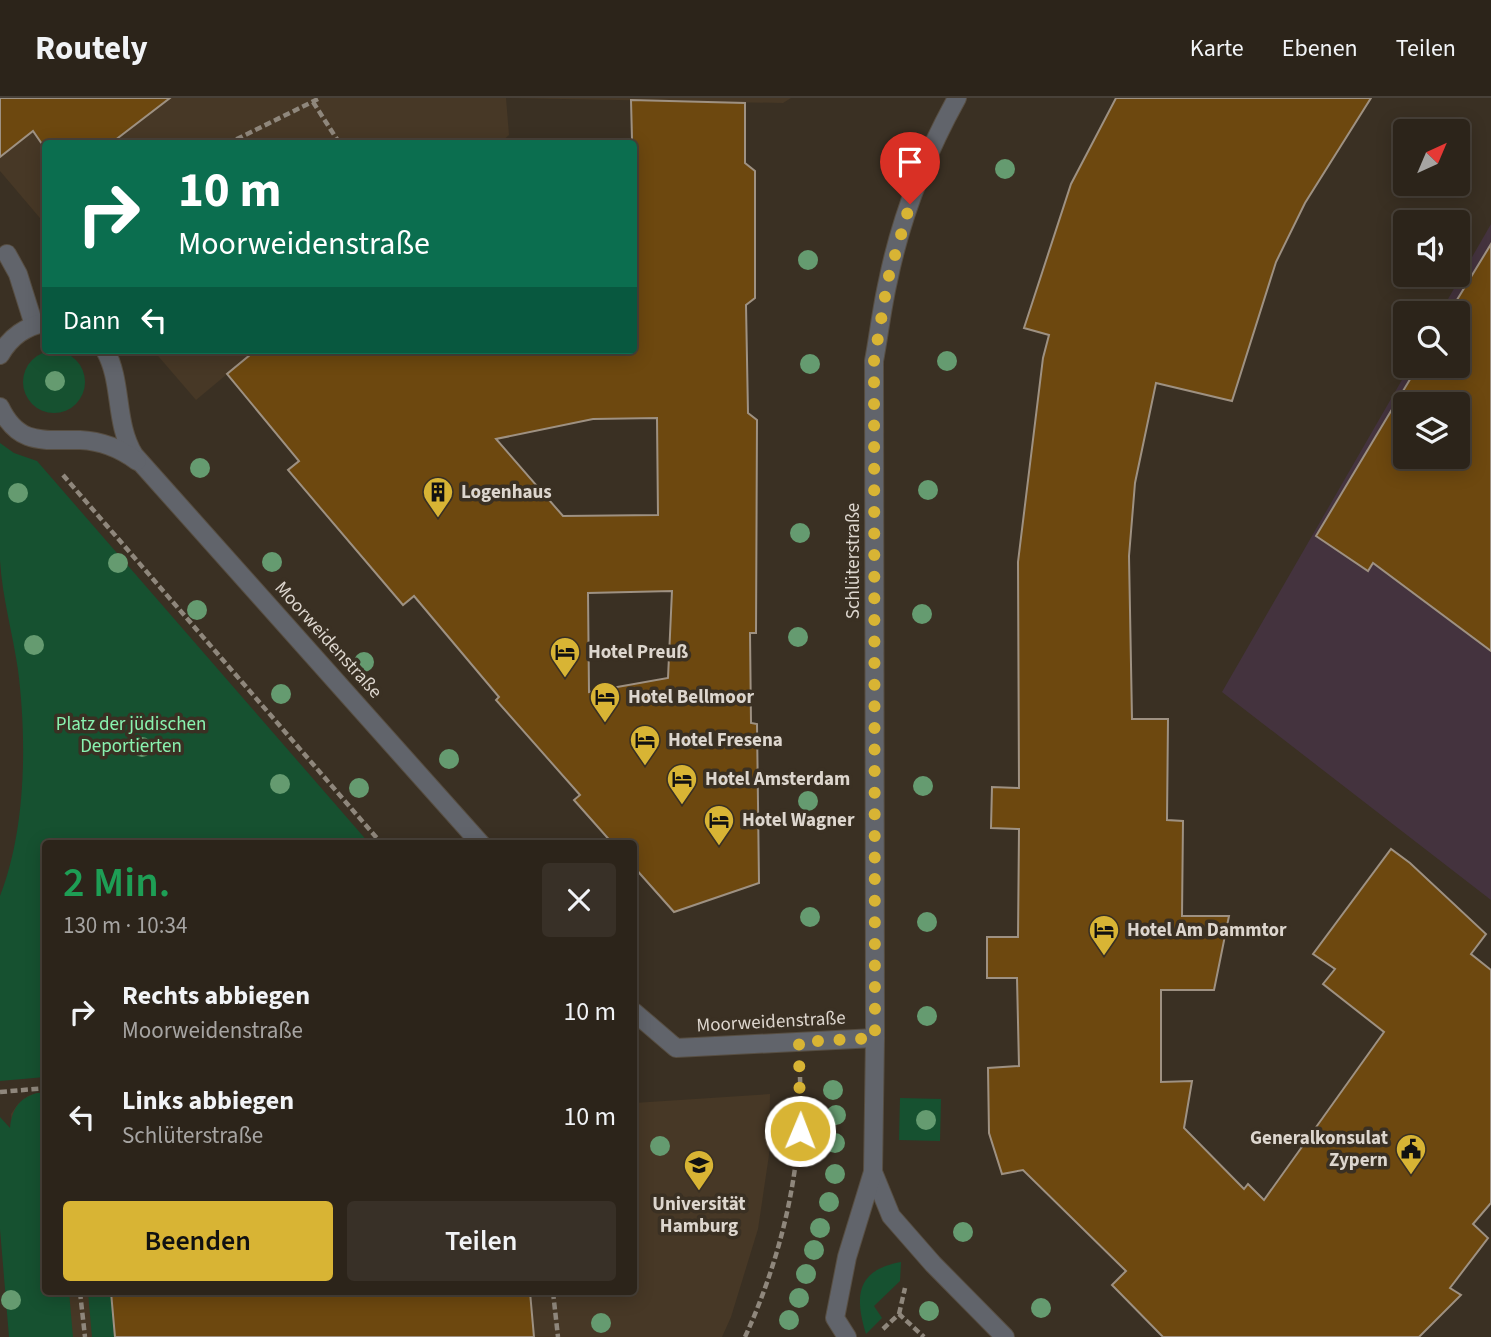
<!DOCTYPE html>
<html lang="de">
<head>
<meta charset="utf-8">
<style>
	:root { --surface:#2c241a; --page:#383027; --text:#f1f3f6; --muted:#a6a4a2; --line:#484139; --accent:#d8b434 }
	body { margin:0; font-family:"Source Sans 3",sans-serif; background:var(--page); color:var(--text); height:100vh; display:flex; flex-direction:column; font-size:26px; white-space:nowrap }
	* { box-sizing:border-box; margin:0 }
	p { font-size:23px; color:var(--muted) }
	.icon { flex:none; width:38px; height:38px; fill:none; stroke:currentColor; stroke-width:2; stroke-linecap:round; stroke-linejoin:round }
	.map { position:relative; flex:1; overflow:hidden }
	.side { position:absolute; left:42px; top:742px; width:595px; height:455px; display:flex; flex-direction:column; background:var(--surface); border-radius:7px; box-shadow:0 4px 18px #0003,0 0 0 2px var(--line) }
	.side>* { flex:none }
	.banner { position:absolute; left:42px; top:42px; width:595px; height:214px; border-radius:7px; box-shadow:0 4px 18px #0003,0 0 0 2px var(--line); background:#0b6e4f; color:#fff; overflow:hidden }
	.needle { width:46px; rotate:44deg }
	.fabs { position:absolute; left:1393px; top:21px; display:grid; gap:14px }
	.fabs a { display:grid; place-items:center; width:77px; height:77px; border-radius:7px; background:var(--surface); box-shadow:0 4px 18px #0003,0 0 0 2px var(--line); font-size:35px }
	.pin { position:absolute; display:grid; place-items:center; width:60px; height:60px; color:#fff; margin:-72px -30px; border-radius:50% 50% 50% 0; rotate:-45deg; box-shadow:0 0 7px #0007 }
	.pin .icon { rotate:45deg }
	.me { position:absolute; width:77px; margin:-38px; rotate:1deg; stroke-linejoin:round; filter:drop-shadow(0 0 5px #0008) }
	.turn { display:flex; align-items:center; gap:24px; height:147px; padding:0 21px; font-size:32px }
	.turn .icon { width:91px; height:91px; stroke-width:2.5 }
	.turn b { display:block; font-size:49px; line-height:60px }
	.then { display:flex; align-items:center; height:66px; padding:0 21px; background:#0003; gap:14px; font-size:26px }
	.round { display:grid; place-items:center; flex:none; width:74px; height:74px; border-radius:7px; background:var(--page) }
	.summary { display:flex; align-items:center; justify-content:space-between; height:119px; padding:0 21px }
	h1 { font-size:42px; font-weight:600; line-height:52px; color:#1e9e55 }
	.button { display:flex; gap:14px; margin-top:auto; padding:14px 21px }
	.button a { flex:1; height:80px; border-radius:7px; background:var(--accent); color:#111; font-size:28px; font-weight:600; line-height:80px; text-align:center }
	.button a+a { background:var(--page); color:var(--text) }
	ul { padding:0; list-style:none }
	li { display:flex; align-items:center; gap:21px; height:105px; padding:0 21px }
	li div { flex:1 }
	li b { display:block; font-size:26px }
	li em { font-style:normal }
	header { display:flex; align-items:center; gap:42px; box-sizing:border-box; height:98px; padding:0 35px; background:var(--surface); border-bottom:2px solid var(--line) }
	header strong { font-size:33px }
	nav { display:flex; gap:38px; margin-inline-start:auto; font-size:24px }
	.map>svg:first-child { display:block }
	.commercial { fill:#44333e; fill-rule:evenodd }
	.built { fill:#473826 }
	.green { fill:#165130 }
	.building { fill:#6d480f; stroke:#9e9182; stroke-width:2; fill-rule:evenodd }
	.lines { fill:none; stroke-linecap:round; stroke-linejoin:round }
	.minor-casing { stroke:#574e42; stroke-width:20 }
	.path { stroke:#8f877c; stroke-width:4.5; stroke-dasharray:7 3.5; stroke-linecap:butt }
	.minor { stroke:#61646b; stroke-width:18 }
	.tree { fill:#659b70 }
	.route { stroke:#d8b434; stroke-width:12; stroke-dasharray:0 21.6 }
	.labels { text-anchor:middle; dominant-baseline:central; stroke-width:7; stroke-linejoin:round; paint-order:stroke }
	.poi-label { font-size:19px; font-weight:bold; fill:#ddd6ce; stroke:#3a3023; text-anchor:start }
	.street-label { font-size:19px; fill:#ddd6ce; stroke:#3a3023 }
	.park-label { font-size:19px; fill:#89f2af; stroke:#3a3023 }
</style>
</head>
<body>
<header>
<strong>Routely</strong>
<nav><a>Karte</a><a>Ebenen</a><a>Teilen</a></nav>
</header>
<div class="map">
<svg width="1491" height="1239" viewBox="0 0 1491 1239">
	<rect width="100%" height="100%" fill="#3a3023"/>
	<path class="commercial" d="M1491,126v676l-269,-208 188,-326h48v-53h-18zM1405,306h53v53h-53z"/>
	<g class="built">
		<path d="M0,0h791l-8,5 -277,-5 3,37 -9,8 -454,1 -1,80 -45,-53z"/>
		<path d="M153,252h103l-60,50z"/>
		<path d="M37,995h8l1,199h588v-189l136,-9 -1,61 -11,74 -27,88 -9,20h-693l-18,-223 7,-10 10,-8z"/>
	</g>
	<g class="green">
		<circle cx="54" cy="284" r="31"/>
		<path d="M0,345l14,10 23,8 332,382 -323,1 -1,233 -45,4v-185c26,-66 27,-156 18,-226 -5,-36 -16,-73 -18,-110 0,-39 0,-79 0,-117z"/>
		<path d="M37,995h8l1,199h23l4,45h-64l-9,-108v-112l10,11c2,-19 9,-30 27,-35z"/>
		<path d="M900,1000l41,1 -1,42 -41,-1z"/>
		<path d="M901,1164l-1,19 -26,25 8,12 -16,16c-12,-39 -9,-64 35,-72z"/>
		<path d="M88,1194h23l3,45h-22z"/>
	</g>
	<g class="building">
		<path d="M0,0h170l-60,46h-68l-9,-13 -33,26z"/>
		<path d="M1116,0h255l-66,105 -29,59 -44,139 -76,-18 -21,100 -6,73 3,163h36l-1,101 16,1 -1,95h47l-15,74h-53v92l31,-1 -8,47 60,61 4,-5 16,16 120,-168 -61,-48 12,-15 -22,-15 78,-105 19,14 76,71 -15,20 20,16v233l-18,21 15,14 -38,50 11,7 -42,42h-256l-51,-52 14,-14 -103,-101 -21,4 -13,-41 -1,-65 31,-2 -2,-88h-30v-41h31l1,-108 -28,-1 1,-41 27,1 -1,-226 25,-204 6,-23 -25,-7 47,-144z"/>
		<path d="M631,2l114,3v60l10,8v127l-9,7 2,108 9,7 -1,213h-6l1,90 6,1 2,159 -85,29 -40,-45v-23h-21l-39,-44 6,-5 -84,-95 3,-3 -85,-101 -11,9 -115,-135 11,-9 -72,-87 29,-24h378v-55h2zM657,320l1,97 -95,1 -67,-77 97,-20zM672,493l-4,87 -79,14 -1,-99z"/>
		<path d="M1491,146v407l-118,-88 -5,8 -52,-35 102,-170h40v-53h-9zM1405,306h53v53h-53z"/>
		<path d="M111,1194h419l4,45h-419z"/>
	</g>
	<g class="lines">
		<g class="minor-casing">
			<g id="minor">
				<path d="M7,156l11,20 16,51"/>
				<path d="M105,252c18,32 9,72 29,105l347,389"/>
				<path d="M0,257c11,-19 25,-28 46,-33"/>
				<path d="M0,309c19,40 45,32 80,33 21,1 41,9 57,21"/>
				<path d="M634,914l42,36 199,-10"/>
				<path d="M873,1074l18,44 42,48 72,73"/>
				<path d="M847,1239l-12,-19 12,-61 26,-85 2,-134 -1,-677c5,-27 8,-54 14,-80 13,-64 38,-127 69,-183"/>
			</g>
		</g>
		<g class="path">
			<path d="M313,4l27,42"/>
			<path d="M227,46l93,-46"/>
			<path d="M63,377l319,369"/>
			<path d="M0,994l46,-4"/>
			<path d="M80,1194l5,45"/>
			<path d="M553,1194l5,45"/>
			<path d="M899,1216l6,-26"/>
			<path d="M883,1231l16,-15 25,23"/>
			<path d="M745,1239c37,-81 58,-171 55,-260"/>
		</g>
		<use href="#minor" class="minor"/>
	</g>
	<g class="tree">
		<circle cx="1005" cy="71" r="10"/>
		<circle cx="808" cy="162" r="10"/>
		<circle cx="947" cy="263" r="10"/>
		<circle cx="810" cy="266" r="10"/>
		<circle cx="55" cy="283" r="10"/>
		<circle cx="200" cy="370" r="10"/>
		<circle cx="928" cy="392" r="10"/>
		<circle cx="18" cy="395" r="10"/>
		<circle cx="800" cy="435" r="10"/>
		<circle cx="272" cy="464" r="10"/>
		<circle cx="118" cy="465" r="10"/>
		<circle cx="197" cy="512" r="10"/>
		<circle cx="922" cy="516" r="10"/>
		<circle cx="798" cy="539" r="10"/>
		<circle cx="34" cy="547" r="10"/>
		<circle cx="364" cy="564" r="10"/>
		<circle cx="281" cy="596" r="10"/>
		<circle cx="142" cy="649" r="10"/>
		<circle cx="449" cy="661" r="10"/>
		<circle cx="280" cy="686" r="10"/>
		<circle cx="923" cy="688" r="10"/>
		<circle cx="359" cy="690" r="10"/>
		<circle cx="808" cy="703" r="10"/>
		<circle cx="810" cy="819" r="10"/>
		<circle cx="927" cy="824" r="10"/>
		<circle cx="927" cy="918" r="10"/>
		<circle cx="833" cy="992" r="10"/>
		<circle cx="836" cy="1017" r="10"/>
		<circle cx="926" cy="1022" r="10"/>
		<circle cx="835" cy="1045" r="10"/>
		<circle cx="660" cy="1048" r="10"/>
		<circle cx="835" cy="1076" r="10"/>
		<circle cx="829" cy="1104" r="10"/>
		<circle cx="820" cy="1130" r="10"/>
		<circle cx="963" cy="1134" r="10"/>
		<circle cx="814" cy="1152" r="10"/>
		<circle cx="806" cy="1176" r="10"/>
		<circle cx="799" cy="1200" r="10"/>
		<circle cx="11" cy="1202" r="10"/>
		<circle cx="1041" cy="1210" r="10"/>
		<circle cx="929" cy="1213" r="10"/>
		<circle cx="789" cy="1222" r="10"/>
		<circle cx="601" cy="1225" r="10"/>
	</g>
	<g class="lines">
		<path class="route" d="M800,1033l-1,-89 76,-4 -1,-677 14,-82 22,-75"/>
	</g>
	<defs>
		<g id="building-pin" transform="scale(1.575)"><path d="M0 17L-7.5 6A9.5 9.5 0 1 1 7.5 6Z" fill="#d8b434" stroke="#3a3023"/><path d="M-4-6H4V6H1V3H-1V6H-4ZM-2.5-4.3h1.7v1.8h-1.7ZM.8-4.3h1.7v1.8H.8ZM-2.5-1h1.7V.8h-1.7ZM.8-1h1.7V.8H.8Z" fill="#111"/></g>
		<g id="hotel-pin" transform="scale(1.575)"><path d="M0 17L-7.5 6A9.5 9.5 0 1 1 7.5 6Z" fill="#d8b434" stroke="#3a3023"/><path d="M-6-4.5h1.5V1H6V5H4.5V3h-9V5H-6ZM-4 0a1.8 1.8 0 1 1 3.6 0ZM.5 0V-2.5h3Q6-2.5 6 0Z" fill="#111"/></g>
		<g id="civic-pin" transform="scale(1.575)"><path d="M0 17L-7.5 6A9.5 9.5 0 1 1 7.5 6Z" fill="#d8b434" stroke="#3a3023"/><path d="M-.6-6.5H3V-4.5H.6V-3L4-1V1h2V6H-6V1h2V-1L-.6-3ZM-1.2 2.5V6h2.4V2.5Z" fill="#111"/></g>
		<g id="university-pin" transform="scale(1.575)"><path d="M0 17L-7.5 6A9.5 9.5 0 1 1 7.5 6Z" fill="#d8b434" stroke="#3a3023"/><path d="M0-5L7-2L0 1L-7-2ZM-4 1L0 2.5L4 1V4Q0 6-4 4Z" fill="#111"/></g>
	</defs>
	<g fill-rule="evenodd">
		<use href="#building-pin" x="438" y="394"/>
		<use href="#hotel-pin" x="565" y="554"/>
		<use href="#hotel-pin" x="605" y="599"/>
		<use href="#hotel-pin" x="645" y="642"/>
		<use href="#hotel-pin" x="682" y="681"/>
		<use href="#hotel-pin" x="719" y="722"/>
		<use href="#hotel-pin" x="1104" y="832"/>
		<use href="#civic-pin" x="1411" y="1051"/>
		<use href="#university-pin" x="699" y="1067"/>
	</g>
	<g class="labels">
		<g class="poi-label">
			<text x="461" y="394">Logenhaus</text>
			<text x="588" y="554">Hotel Preuß</text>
			<text x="628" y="599">Hotel Bellmoor</text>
			<text x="668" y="642">Hotel Fresena</text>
			<text x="705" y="681">Hotel Amsterdam</text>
			<text x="742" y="722">Hotel Wagner</text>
			<text x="1127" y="832">Hotel Am Dammtor</text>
			<text x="1388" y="1040" text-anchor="end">Generalkonsulat<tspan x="1388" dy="22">Zypern</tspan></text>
			<text x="699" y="1106" text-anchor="middle">Universität<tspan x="699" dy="22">Hamburg</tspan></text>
		</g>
		<g class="street-label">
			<text transform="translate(853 463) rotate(-90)">Schlüterstraße</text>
			<text transform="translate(328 542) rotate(48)">Moorweidenstraße</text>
			<text transform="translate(771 924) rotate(-3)">Moorweidenstraße</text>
		</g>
		<g class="park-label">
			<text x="131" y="626">Platz der jüdischen<tspan x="131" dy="22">Deportierten</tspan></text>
		</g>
	</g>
</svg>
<div class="fabs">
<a><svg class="needle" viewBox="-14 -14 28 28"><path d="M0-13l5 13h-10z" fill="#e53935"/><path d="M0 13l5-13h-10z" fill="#a6a4a2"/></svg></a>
<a><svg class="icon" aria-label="sound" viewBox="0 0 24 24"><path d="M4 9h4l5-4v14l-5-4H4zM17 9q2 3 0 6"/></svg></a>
<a><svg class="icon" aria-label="search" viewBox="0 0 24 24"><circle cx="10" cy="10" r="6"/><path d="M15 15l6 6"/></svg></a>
<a><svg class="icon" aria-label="layers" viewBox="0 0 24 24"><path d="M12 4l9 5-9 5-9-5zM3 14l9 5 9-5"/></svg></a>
</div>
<div class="pin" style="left:910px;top:106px;background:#d93025"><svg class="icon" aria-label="arrive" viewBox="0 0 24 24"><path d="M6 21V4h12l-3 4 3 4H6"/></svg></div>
<svg class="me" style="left:800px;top:1033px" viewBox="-20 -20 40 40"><circle r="17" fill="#d8b434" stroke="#fff" stroke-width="3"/><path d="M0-11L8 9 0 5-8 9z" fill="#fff"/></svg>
<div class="banner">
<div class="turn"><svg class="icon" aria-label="right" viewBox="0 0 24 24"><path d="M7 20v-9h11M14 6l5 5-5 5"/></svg><div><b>10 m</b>Moorweidenstraße</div></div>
<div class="then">Dann<svg class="icon" aria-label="left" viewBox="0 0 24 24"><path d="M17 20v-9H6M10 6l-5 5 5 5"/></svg></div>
</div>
<section class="side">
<div class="summary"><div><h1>2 Min.</h1><p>130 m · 10:34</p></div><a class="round"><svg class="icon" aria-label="close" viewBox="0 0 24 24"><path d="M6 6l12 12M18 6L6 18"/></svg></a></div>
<ul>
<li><svg class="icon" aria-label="right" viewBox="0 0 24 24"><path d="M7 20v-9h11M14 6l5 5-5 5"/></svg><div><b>Rechts abbiegen</b><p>Moorweidenstraße</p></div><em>10 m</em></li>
<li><svg class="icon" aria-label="left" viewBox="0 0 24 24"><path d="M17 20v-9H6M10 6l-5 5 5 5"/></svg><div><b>Links abbiegen</b><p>Schlüterstraße</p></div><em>10 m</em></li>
</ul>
<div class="button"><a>Beenden</a><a>Teilen</a></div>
</section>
</div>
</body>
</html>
